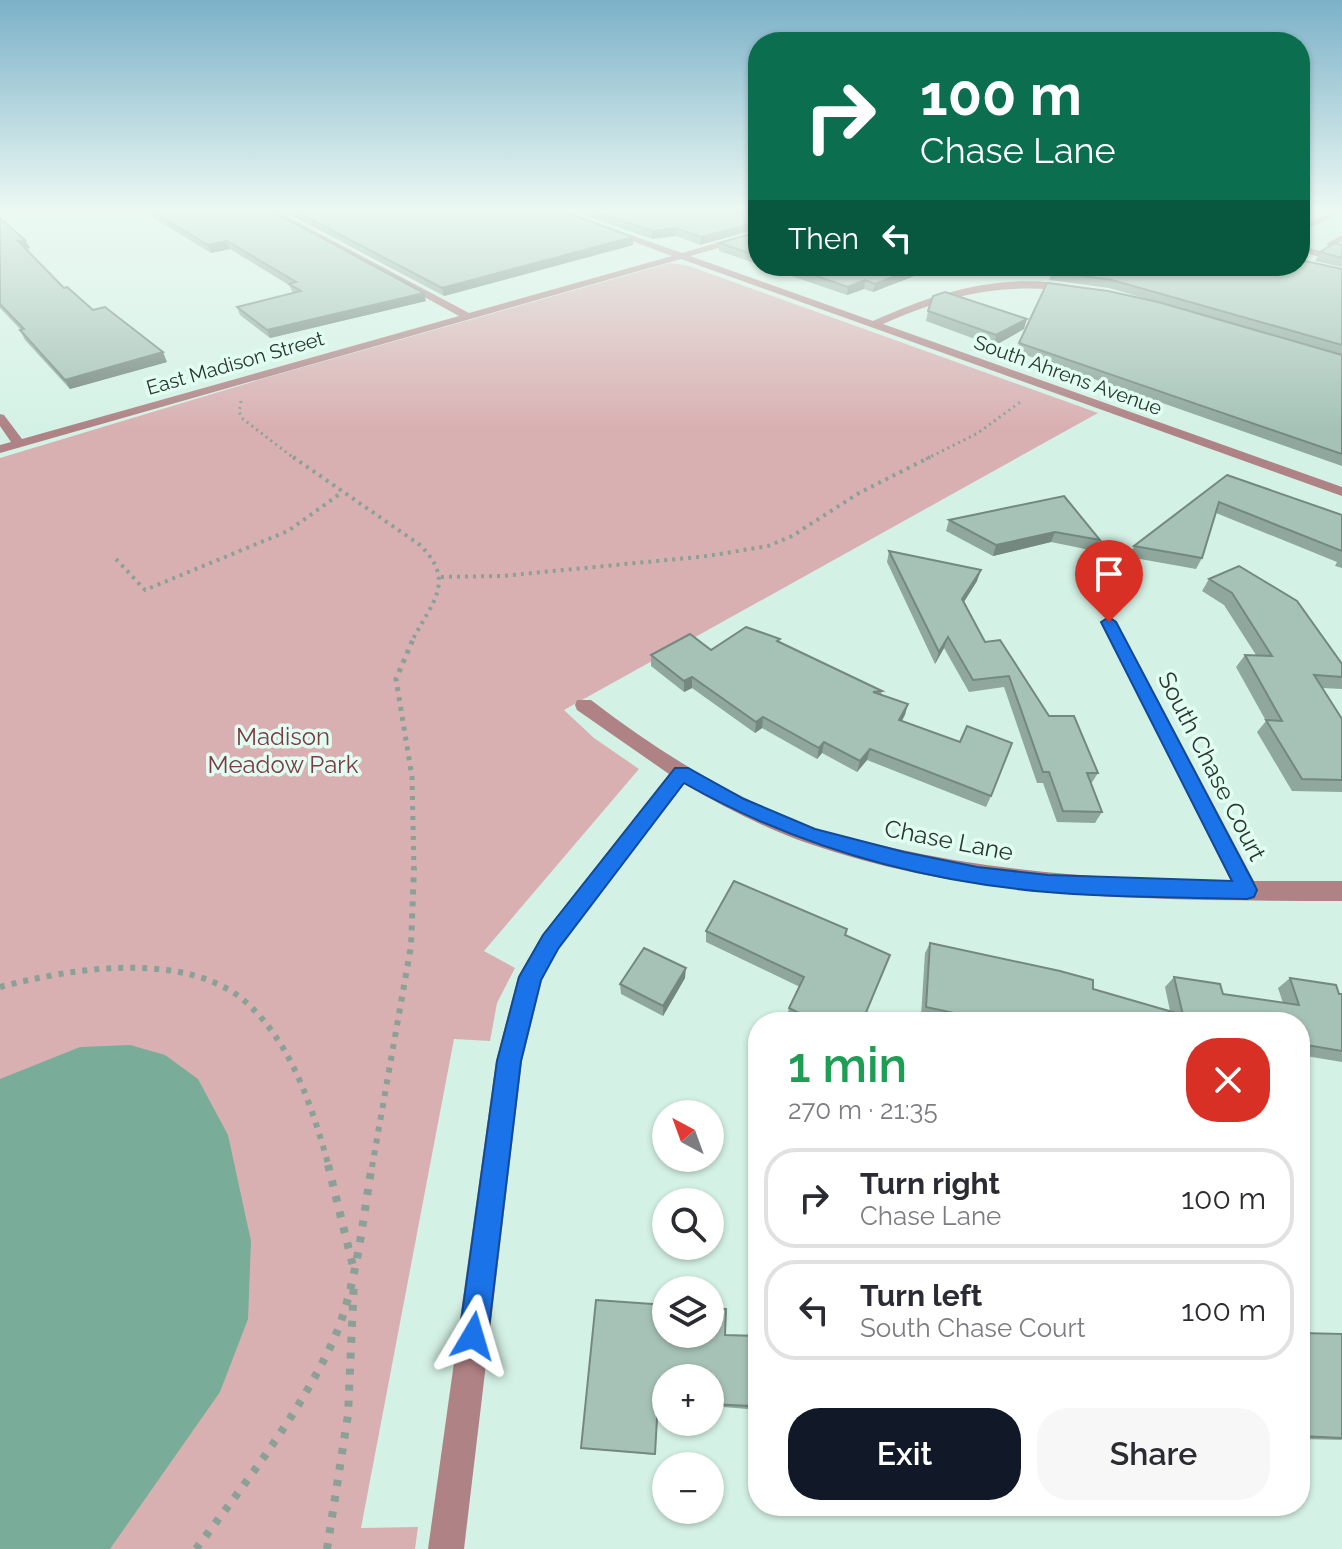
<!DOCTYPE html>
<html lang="en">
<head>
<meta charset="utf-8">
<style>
	:root { --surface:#fff; --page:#f7f7f7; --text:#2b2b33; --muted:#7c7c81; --line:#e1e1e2; --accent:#111827 }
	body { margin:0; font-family:Raleway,sans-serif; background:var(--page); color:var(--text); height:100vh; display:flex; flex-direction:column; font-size:30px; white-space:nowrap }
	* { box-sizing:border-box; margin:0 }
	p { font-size:26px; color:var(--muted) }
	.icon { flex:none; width:44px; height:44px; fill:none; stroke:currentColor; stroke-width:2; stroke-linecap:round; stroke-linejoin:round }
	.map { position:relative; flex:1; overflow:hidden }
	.drawer { position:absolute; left:748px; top:1012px; width:562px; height:504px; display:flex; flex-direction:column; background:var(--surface); border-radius:32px; box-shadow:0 2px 6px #0004 }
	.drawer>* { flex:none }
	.banner { position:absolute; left:748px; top:32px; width:562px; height:244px; border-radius:32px; box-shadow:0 2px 6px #0004; background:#0b6e4f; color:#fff; overflow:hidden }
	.needle { width:52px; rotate:319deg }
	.controls { position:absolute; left:652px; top:1100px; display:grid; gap:16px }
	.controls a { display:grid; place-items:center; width:72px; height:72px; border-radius:50%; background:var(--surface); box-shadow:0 2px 6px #0004; font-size:40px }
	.pin { position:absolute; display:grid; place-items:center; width:68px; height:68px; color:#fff; margin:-82px -34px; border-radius:50% 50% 50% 0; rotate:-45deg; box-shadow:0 0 8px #0007 }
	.pin .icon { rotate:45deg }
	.me { position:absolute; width:88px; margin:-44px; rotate:7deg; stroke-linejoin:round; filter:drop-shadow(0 0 6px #0008) }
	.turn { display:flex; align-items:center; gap:28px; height:168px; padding:0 40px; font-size:36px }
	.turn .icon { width:104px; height:104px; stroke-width:2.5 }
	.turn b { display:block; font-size:56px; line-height:68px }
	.then { display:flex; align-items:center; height:76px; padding:0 40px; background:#0003; gap:16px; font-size:30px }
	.round { display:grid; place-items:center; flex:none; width:84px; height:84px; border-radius:32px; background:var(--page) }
	.overview { display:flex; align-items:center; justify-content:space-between; height:136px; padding:0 40px }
	h1 { font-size:48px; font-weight:600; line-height:60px; color:#1e9e55 }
	.cta { display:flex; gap:16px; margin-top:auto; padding:16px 40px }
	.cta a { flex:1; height:92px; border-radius:32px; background:var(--accent); color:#fff; font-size:32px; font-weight:600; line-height:92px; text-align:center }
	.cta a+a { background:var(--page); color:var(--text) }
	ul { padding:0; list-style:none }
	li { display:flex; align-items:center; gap:24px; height:100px; margin:0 16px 12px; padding:0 24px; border:4px solid var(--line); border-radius:32px }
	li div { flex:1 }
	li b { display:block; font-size:30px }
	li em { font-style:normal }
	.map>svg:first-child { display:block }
	.built { fill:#c1e5d6 }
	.green { fill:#d9b0b2 }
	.water { fill:#79ad99 }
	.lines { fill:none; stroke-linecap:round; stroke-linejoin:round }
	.path-far4 { stroke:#8ba097; stroke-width:3; stroke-dasharray:2 4; stroke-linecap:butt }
	.path-far3 { stroke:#8ba097; stroke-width:4; stroke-dasharray:3 5; stroke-linecap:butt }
	.path-far2 { stroke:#8ba097; stroke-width:5; stroke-dasharray:4 6; stroke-linecap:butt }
	.path-far1 { stroke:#8ba097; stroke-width:6; stroke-dasharray:5 7; stroke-linecap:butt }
	.path { stroke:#8ba097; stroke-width:8; stroke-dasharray:6 10; stroke-linecap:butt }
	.minor { fill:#af8285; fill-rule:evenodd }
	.wall { fill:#8fa79d }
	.shaded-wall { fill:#74887f }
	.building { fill:#a6c2b6; stroke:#74887f; stroke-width:2 }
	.route { fill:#1a73e8; stroke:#114b97; stroke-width:2 }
	.labels { text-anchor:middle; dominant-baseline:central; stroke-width:7; stroke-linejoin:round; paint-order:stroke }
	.far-street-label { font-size:20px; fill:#2b3631; stroke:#e1fef2 }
	.park-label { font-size:24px; fill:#7d3a42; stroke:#e1fef2 }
	.street-label { font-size:24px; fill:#2b3631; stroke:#e1fef2 }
</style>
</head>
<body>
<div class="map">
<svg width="1342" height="1549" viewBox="0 0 1342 1549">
	<rect width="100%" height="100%" fill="#d4f1e5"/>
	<path class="built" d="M1300,211h42v45l-42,-10z"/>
	<path class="green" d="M670,263l16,2 412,148 -534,297 30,28 45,31 -155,182 31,17 -18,35 -7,38 -36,-2 -93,489 57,-1 -3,22h-415v-1091l265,-80z"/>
	<path class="water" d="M130,1045l35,10 33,24 30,56 23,106 -3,78 -28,73 -110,157h-110v-470l80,-32z"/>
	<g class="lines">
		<g class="path-far4">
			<path d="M241,401l-2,11 4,7 52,40"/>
			<path d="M926,459l52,-26 45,-33"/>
		</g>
		<g class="path-far3">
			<path d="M293,457l127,88c36,36 13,56 -7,94"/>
			<path d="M116,559l29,31 143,-59 53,-38"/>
			<path d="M441,577l61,-1 206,-20 60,-10 24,-10 67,-43 71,-36"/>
		</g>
		<path class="path-far2" d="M414,870l-2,-93 -16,-98 18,-42"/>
		<g class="path-far1">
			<path d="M0,987c71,-19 189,-38 248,17 45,42 65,106 81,163"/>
			<path d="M372,1167l39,-221 3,-78"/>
		</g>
		<g class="path">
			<path d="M328,1165l25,101"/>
			<path d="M196,1549c50,-67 103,-134 138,-210 22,-49 29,-121 38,-174"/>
			<path d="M327,1549l21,-134 6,-135"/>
		</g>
		<g class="minor">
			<path d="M268,211h9l192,102 203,-57 -120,-45h11l119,42 76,-22v6l-68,19 183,65c66,-30 130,-49 202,-35l-3,5c-74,-8 -121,3 -189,33l459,163v9l-661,-237 -681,194v-8l11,-3 -11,-16v-12l4,1 18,24 437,-123z"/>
			<path d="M1333,211l9,1 -27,14h-15v-4h11z"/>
			<path d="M1342,235v6l-6,3 6,3v7l-16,-10z"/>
			<path d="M1300,246l42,10v6l-42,-10z"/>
			<path d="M1109,617l8,5 137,259h88v20c-177,-1 -362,2 -532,-57 -44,-15 -86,-37 -126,-60l-126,165 -16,31 -20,81 -58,488h-36l68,-488 22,-84 24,-42 127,-161 -92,-64 -2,-5 2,-5h14c69,53 143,99 226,129 24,9 51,13 76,19 111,25 225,32 338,33l-130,-259z"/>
		</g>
	</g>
	<g class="wall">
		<path d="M142,211h130l154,90 -156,37 -30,-23 -3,-8 56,-14 -4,-8 -59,-36 -19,4z"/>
		<path d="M283,211h279l71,26v8l-189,51z"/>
		<path d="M571,211h187l-58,34 -24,-9 -24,3z"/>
		<path d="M0,218l30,30 -4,1 38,39 29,22 74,52 -97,27 -45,-49 -5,-10h1l-21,-22z"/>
		<path d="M758,232v32l-39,-13v-8z"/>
		<path d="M1342,245v22l-27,-6 5,-9z"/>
		<path d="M762,266h178l-67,26 -9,-3 -17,6z"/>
		<path d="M1295,267l47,2v197l-325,-114 2,-9 156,-36 -66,-19 -60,-8 3,-8z"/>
		<path d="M928,311l96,18 -30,17 -68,-25z"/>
		<path d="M1227,475l115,40v53l-7,-2 2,-4 -121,-49 -14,45 -6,11 -67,-12 5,-11z"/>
		<path d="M1064,496l36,44 -5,11 -44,-9 -58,14 -47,-25 3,-11z"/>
		<path d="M889,551l88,30 -13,21 21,40 113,131 -7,11 11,28 -7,11 -38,-1 -14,-39h-6l-33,-96 -35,5 -25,-44 -9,16 -48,-102z"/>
		<path d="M1209,579l133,85v25l-20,-1 20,31v73l-50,-1 -35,-59 9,-11 -30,-54 9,-12h11l-32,-50 -22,-14z"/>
		<path d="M779,642l103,49 -1,4 27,9 -6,17 89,75 -5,11 -119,-47 -10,12 -35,-19 -5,6 -55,-31 -7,5 -63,-45 -8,4 -33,-26v-11z"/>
		<path d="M706,931l140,4 16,87h-67l-8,-4 2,-10 11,-21 -94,-45z"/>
		<path d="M930,943l240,68 -5,-24 9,-10 49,17 60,9 -5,-15 12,-10 52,16v68l-42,-7v-33h-353l-26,-6 4,-63z"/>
		<path d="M685,978l-22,38 -42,-22 -1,-10z"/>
		<path d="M596,1300l70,5v29h44v-26l16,1 -1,26 33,1v100h-9l-1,-27 -38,-3v-28h-44v25h-7l-4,52 -74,-7z"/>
		<path d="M1300,1333l42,1v106l-42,-1z"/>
	</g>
	<g class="shaded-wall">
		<path d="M758,222v7l-58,16 1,-8z"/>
		<path d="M676,228v8l-24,3v-8z"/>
		<path d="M633,237v8l-189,51 -2,-8z"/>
		<path d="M25,240l5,8 -7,2 -5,-9z"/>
		<path d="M227,241l3,8 -19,4 -3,-8z"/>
		<path d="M921,266h19l-67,26 2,-8z"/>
		<path d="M865,280l-1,9 -17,6 1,-8z"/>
		<path d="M424,293l2,8 -156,37 -3,-8z"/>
		<path d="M1027,319l-3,10 -30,17 2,-11z"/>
		<path d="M163,352l4,10 -97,27 -5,-9z"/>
		<path d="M1055,532l-4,10 -58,14 3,-11z"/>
		<path d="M981,570l-4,11 -19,30 4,-12z"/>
		<path d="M948,637l-4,11 -9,16 4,-12z"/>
		<path d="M692,677v11l-8,4v-11z"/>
		<path d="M908,704l-3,11 -9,16 3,-11z"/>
		<path d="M763,717l-1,11 -7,5 1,-11z"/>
		<path d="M824,742l-2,11 -5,6 2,-11z"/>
		<path d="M870,749l-3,11 -10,12 3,-11z"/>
		<path d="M686,968l-1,10 -22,38v-10z"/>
	</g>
	<g class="building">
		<path d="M151,211h121l152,82 -157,37 -30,-23 64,-16 -12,-7 7,-2 -69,-41 -19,4z"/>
		<path d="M295,211h267l71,26 -191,51z"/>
		<path d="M592,211h166v11l-57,15 -25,-9 -24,3z"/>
		<path d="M0,218l25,22 -7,1 46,47 3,-1 26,23 12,-3 58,45 -98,28 -45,-50 4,-1 -24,-25z"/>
		<path d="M758,232v24l-39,-13z"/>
		<path d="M1335,243l7,2v13l-22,-6z"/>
		<path d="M1305,261l37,8v76l-230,-65 -60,-8 3,-6h235l5,1 5,-1v-2z"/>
		<path d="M787,266h134l-46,18 -10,-4 -17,7z"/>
		<path d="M1047,283l61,8 50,11 184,53v99l-323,-111z"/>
		<path d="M945,292l82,27 -31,16 -68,-24 5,-15z"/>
		<path d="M1227,475l115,40v36l-123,-49 -17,56 -68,-12z"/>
		<path d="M1064,496l36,44 -45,-8 -59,13 -47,-25z"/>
		<path d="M889,551l92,19 -19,29 23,43 15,-2 49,76h25l24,57h-11l15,39 -39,-1 -14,-39h-6l-34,-96 -36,4 -25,-43 -9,15z"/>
		<path d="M1239,566l58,35 45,63v13l-28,-2 28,44v61l-40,-1 -36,-59 16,1 -37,-66 27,1 -40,-63 -23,-14z"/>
		<path d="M746,627l34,12 -3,2 105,50 -9,1 35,12 -9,16 61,22 7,-16 45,17 -21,53 -121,-47 -10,12 -36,-19 -5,6 -56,-31 -7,5 -64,-45 -8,4 -33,-26 39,-21 21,16z"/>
		<path d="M734,881l113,48 -2,6 45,20 -28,67h-45l-28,-14 15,-31 -98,-46z"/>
		<path d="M930,943l130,28 33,9v9l90,26 -9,-38 46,7 3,10 76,11 -9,-27 46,7 3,9h3v57l-42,-7v-22h-290l-10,-3v3h-5l-69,-15z"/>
		<path d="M644,948l42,20 -23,38 -43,-22z"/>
		<path d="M596,1300l70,5v29h44v-26l16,1 -1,26 33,1v98h-7l-1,-28 -40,-2v-26h-44v23l-8,-1 -3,54 -74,-6z"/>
		<path d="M1300,1333l42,1v104l-42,-2z"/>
		<path d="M1300,1439l7,18h-7z"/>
	</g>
	<linearGradient id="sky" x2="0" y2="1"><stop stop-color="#7bb1c8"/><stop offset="0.49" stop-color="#ecf9f3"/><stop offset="1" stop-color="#ecf9f3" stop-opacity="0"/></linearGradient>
	<rect width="1342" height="428" fill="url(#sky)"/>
	<path class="route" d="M1109,617l7,5 138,262 3,6 -3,7 -7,2c-67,-2 -134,-1 -200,-7 -128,-11 -252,-46 -363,-109l-126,166 -17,31 -20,81 -33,275 -4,10 -11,4 -10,-4 -4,-10 38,-275 22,-84 24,-42 132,-167h13l56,31 71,30 89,23 73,15 71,8 184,6 -131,-259z"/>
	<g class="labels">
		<g class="far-street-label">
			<text transform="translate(235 363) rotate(-16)">East Madison Street</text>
			<text transform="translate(1068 375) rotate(20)">South Ahrens Avenue</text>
		</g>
		<g class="park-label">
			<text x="283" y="736">Madison<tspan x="283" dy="28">Meadow Park</tspan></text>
		</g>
		<g class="street-label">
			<text transform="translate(1212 766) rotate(63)">South Chase Court</text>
			<text transform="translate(949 840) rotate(11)">Chase Lane</text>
		</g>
	</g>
</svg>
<div class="controls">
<a><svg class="needle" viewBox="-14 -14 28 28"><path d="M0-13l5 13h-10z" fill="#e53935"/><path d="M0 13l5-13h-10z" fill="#7c7c81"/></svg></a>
<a><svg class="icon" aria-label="search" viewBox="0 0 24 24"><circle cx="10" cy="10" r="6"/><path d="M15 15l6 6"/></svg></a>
<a><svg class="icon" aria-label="layers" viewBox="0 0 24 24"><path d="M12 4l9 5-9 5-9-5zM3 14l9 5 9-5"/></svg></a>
<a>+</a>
<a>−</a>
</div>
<div class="pin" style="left:1109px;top:622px;background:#d93025"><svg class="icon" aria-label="arrive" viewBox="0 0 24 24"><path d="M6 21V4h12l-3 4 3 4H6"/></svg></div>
<svg class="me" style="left:473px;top:1336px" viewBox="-20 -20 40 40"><path d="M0-17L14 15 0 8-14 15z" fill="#1a73e8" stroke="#fff" stroke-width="4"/></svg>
<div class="banner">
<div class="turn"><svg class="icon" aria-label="right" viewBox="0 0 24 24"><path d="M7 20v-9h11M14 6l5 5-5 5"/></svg><div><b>100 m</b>Chase Lane</div></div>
<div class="then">Then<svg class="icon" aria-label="left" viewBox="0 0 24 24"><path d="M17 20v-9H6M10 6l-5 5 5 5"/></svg></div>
</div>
<section class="drawer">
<div class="overview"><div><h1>1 min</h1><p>270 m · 21:35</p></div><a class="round" style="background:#d93025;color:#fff"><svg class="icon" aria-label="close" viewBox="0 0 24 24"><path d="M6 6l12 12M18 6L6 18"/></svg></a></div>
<ul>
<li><svg class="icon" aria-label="right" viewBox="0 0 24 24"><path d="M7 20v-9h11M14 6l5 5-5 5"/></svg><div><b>Turn right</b><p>Chase Lane</p></div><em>100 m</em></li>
<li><svg class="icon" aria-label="left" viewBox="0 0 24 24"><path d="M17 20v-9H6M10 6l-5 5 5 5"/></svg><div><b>Turn left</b><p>South Chase Court</p></div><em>100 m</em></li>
</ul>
<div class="cta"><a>Exit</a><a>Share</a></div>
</section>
</div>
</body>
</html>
